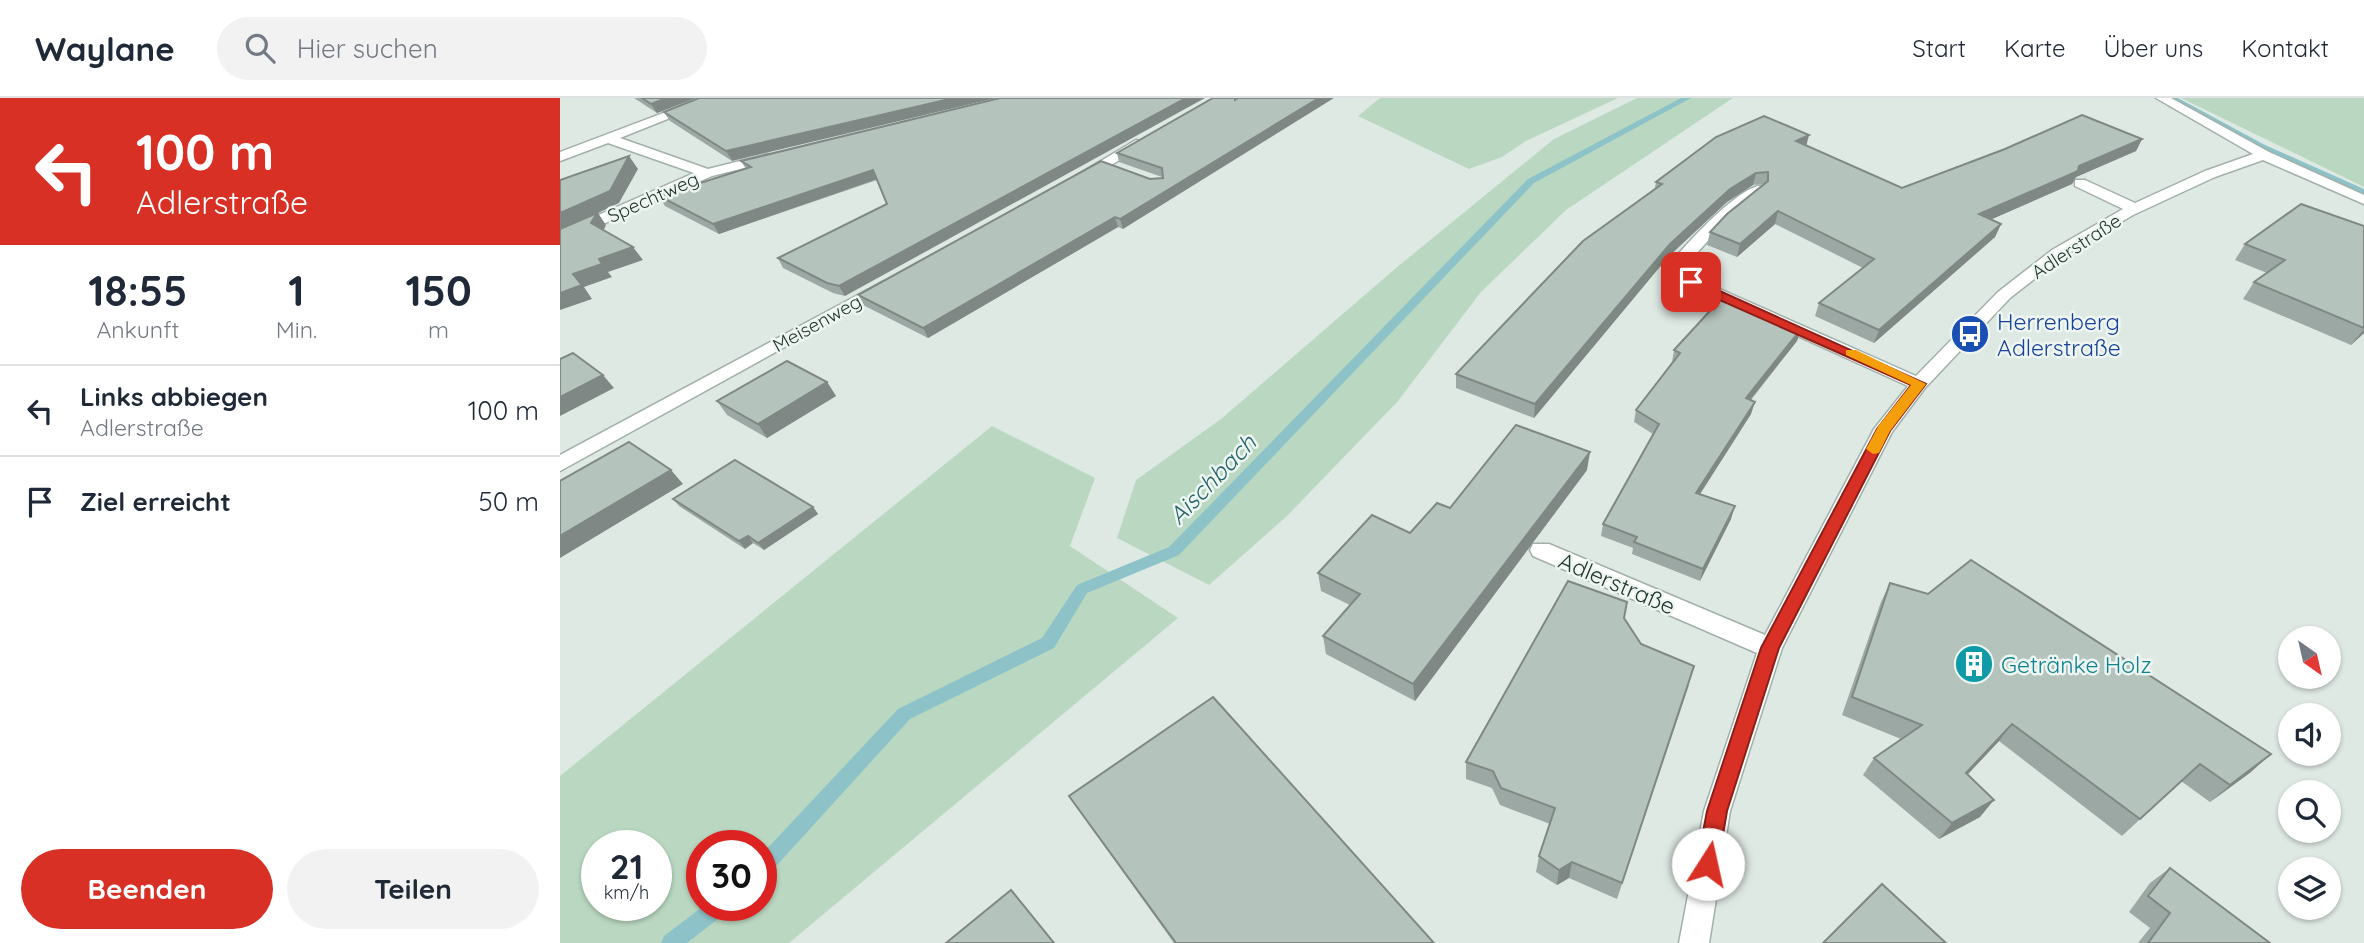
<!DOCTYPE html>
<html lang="de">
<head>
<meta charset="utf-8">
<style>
	:root { --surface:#fff; --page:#f2f2f3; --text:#1f2937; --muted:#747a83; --line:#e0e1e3; --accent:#d93025 }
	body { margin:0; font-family:Quicksand,sans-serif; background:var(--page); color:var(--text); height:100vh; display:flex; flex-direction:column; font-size:26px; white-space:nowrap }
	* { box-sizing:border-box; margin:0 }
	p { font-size:23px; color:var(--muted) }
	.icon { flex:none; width:38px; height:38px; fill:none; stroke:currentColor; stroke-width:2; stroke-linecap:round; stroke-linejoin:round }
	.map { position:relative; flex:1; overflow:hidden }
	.drawer { display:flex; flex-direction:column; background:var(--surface); width:560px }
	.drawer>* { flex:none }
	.top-card { background:#d93025; color:#fff; overflow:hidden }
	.needle { width:46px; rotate:146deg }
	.controls { position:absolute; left:1718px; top:528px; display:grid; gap:14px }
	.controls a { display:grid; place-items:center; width:63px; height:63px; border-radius:50%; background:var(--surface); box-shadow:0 2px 5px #0004; font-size:35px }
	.speed { position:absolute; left:21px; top:732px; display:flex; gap:14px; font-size:35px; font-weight:700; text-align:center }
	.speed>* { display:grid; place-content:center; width:91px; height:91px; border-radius:50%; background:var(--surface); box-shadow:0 2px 5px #0004; line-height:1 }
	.speed small { font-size:18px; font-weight:400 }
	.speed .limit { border:10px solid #d22; background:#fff; color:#111 }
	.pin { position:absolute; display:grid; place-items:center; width:60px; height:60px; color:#fff; margin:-30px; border-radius:14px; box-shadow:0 4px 10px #0006 }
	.me { position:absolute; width:77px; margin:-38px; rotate:10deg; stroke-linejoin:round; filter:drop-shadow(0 0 5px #0008) }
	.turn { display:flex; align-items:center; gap:24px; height:147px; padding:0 21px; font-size:32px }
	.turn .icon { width:91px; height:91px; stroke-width:2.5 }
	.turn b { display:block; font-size:49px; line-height:60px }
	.eta { display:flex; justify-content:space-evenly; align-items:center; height:119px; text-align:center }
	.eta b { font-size:42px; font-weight:700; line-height:49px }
	.button { display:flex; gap:14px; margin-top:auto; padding:14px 21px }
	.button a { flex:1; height:80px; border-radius:42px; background:var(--accent); color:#fff; font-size:28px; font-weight:700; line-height:80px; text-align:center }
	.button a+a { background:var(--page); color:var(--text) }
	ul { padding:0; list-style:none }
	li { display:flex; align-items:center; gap:21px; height:91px; padding:0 21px; border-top:2px solid var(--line) }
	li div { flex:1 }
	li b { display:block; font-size:26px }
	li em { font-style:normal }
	header { display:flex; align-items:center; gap:42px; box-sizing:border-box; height:98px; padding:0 35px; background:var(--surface); border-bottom:2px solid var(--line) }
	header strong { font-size:33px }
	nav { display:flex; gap:38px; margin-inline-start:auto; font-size:24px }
	.search { width:490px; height:63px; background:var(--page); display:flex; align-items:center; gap:18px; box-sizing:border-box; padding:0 24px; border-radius:38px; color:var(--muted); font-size:26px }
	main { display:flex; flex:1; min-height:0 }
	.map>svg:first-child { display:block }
	.green { fill:#bad8c1; fill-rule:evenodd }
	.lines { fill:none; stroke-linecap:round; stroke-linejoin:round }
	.stream { fill:#8dc3c8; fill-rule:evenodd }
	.minor-casing { stroke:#a3b0aa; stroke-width:3 }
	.minor { fill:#fff; fill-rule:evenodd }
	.wall { fill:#9ca8a3 }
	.shaded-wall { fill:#7f8884 }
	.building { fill:#b5c3bd; stroke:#7f8884; stroke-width:2 }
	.route { fill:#d93025; stroke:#8d1f18; stroke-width:2 }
	.slow { fill:#f59e0b }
	.labels { text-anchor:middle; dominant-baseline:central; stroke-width:5; stroke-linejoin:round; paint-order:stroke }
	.far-street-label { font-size:19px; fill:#223730; stroke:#eff6f2 }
	.transit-label { font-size:23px; fill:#164399; stroke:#eff6f2; text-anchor:start }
	.street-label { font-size:23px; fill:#223730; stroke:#eff6f2 }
	.culture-label { font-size:23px; fill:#0d838f; stroke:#eff6f2; text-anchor:start }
	.water-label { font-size:24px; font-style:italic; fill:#24646b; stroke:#eff6f2 }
</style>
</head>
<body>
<header>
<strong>Waylane</strong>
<div class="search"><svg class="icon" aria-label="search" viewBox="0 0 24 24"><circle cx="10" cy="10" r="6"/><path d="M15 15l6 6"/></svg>Hier suchen</div>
<nav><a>Start</a><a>Karte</a><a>Über uns</a><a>Kontakt</a></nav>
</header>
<main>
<section class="drawer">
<div class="top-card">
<div class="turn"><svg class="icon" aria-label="left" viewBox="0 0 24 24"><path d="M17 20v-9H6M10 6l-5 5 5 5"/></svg><div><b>100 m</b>Adlerstraße</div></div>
</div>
<div class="eta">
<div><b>18:55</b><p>Ankunft</p></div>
<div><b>1</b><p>Min.</p></div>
<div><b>150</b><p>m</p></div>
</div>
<ul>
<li><svg class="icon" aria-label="left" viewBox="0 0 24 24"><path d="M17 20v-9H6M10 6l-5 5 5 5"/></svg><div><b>Links abbiegen</b><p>Adlerstraße</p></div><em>100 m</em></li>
<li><svg class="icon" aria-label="arrive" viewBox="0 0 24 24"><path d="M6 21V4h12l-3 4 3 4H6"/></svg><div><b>Ziel erreicht</b></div><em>50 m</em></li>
</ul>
<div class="button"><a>Beenden</a><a>Teilen</a></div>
</section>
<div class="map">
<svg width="1804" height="845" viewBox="0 0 1804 845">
	<rect width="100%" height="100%" fill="#dfe9e4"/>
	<g class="green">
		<path d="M820,0h238l-92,43 -24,16 -33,12 -111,-53z"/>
		<path d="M1077,0h96l-167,112 -85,82 -83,109 -111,115 -78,69 -92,-47 19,-58 85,-61 175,-151 158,-129z"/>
		<path d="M1621,0h183v89z"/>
		<path d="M432,328l103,52 -25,68 108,72 -389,325h-229v-167zM37,747h59v60h-59zM201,747v60h-59v-60z"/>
	</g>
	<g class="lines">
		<g class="stream">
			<path d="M1121,0h10l-157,85 -355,372 -92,38 -33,55 -144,71 -142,156 -7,3v-23l137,-146 144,-71 35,-53 92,-38 359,-368z"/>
			<path d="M1608,0h10l87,47 99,44v7l-105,-47z"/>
			<path d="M145,807h25l-3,7 -40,31h-26l3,-7z"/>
		</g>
		<g class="minor-casing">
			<g id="minor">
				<path d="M143,0h17l-100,40 88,31 60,-15 5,1v6l-61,15 -152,67v-11l134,-59 -86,-30 -48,18v-9z"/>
				<path d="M1596,0h15l98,54 95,43v9l-101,-44 -48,17 -82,38 -69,41 -54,42 -85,90 -33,44 -110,216 -52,163 -21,132h-30l25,-132 53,-158 -224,-97 -3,-6 3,-6h16l216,91 109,-206 34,-43 -223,-101 -13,-23c13,-17 71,-80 91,-76v6l-41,33 -34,38 9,16 219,97 82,-84 54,-42 71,-41 -48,-23v-6h10l50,23 70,-32 48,-17z"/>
				<path d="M576,42l12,3 -62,37 -12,-3z"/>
				<path d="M324,183l8,5 -2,3 -330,182v-16z"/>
			</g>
		</g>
		<use href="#minor" class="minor"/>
	</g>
	<g class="wall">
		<path d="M74,0h62l-39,15z"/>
		<path d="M139,0l33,63 -62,-40 -6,-9z"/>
		<path d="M440,0l-155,198 -12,-3 -50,-25 -5,-10 109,-54 -10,-24 -158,54 -54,-28 -6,-10 87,-27 -5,-8z"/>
		<path d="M653,0h22v1l-112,130 -5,-2 -190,111 -65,-33 -5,-10 292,-116 13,-1 -1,-1 -43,-15 -2,-9z"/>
		<path d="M1582,41l-6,12 -60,26 -4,7 -81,35 10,5 -6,13 -121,106 -59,-27 4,-13 44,-35 -88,-44 -38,33 -30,-12 3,-13 54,-48 -11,1 -26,17 -59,55 -134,161 -78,-30v-14l199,-186 1,-6 150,-37 96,43z"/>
		<path d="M1804,128v107l-13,12 -108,-46 11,-17 13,-9 -32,-13 10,-16z"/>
		<path d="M1241,231l-4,12 -46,59v14l-51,80 31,25 -31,62 -68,-27 1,-6 -32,-12 2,-12 50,-90 -19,-12 2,-12 36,-48 2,-12z"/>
		<path d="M267,284l9,14 -69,42 -40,-23 -10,-14z"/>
		<path d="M1027,372l-172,231 -89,-47 -3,-18 27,-31 -29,-14 -3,-18 92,-40 40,-25z"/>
		<path d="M113,401l140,8 5,7 -54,36 -11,-7 -8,6 -66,-43z"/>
		<path d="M1330,485l361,189 -41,30 -29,-21 -59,55 -123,-95 -32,34 13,42 -41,22 -76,-64 11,-17 27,-19 -59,-24 39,-113z"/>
		<path d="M1064,520l17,26 48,41 -72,214 -48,-21 -12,7 -21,-13 3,-16 11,-32 -50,-19 -8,-17 -26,-9v-17z"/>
		<path d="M509,698l365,147h-260l-97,-135z"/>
		<path d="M1610,770l100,75h-132l12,-15 -21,-16 21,-29z"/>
	</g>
	<g class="shaded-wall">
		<path d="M106,0h30l-39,15 -6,-9z"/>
		<path d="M394,0h42l-264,63 -6,-10z"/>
		<path d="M626,0h19l-360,198 -6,-10z"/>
		<path d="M759,0h15l-211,131 -3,-10z"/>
		<path d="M1249,37l-3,12 -10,-6z"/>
		<path d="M1582,41l-6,12 -60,26 -4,7 -98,43 5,-13 100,-48z"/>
		<path d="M69,58l9,13 -19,34 -21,10 8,12 -5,11 -41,-5v-18z"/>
		<path d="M313,72l4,9 -158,55 -6,-10z"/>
		<path d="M1196,75l-3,12 -26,17 -59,55 -134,161 1,-14 135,-160 60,-55z"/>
		<path d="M1218,113l-3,13 -38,33 3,-13z"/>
		<path d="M555,119l3,10 -190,111 -5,-10z"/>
		<path d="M1441,126l-6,13 -121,106 5,-13z"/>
		<path d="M73,149l10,13 -35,12 4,5 -28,10 8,12 -32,11v-17l13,-19 26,-15z"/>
		<path d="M1241,231l-4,12 -55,69 4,-12z"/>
		<path d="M1804,231v4l-13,12z"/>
		<path d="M43,277l11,13 -54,28v-19z"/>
		<path d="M267,284l9,14 -69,42 -9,-14z"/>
		<path d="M1195,304l-4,12 -58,91 3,-12z"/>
		<path d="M1030,354l-3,18 -172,231 -2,-17z"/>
		<path d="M111,372l12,14 -123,74v-22z"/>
		<path d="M1175,408l-4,13 -31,62 3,-12z"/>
		<path d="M253,409l5,7 -54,36 -6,-7z"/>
		<path d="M188,438l5,7 -8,6 -6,-8z"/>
		<path d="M1452,626l-13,17 -46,49 13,-17z"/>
		<path d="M1711,656l-20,18 -41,30 20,-17z"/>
		<path d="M1434,702l-14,17 -41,22 13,-16z"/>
		<path d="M1012,764l-3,16 -12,7 2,-15z"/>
	</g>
	<g class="building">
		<path d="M82,0h24l-15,6z"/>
		<path d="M139,0h255l-228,53 -62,-39z"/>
		<path d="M440,0h186l-347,188 -12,-3 -49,-25 109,-54 -14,-34 -160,54 -54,-28 92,-29 -10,-6z"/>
		<path d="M653,0h22v2l3,-2h81l-199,121 -5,-2 -192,111 -65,-33 243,-134 49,18 13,-1 -1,-10 -45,-15z"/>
		<path d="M1522,17l60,24 -63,27 -1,5 -99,43 22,10 -122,106 -60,-27 55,-44 -96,-48 -38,33 -30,-12 17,-18 41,-33v-9l-12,1 -26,16 -60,55 -135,160 -79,-30 127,-133 79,-57 -6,-2 60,-45 48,-21 45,19 -13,6 106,47 103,-39z"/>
		<path d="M69,58l-19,35 -50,22v-33z"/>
		<path d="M1741,106l63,22v102l-110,-46 31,-22 -40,-16z"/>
		<path d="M37,115l-6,10 42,24 -34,12 3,5 -29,10 9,11 -22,8v-64z"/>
		<path d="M1160,202l81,29 -55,69 9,4 -59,91 39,13 -32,63 -69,-27 3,-5 -34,-13 56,-100 -23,-14 44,-57 -6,-3z"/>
		<path d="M13,255l30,22 -43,22v-38z"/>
		<path d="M227,263l40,21 -69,42 -41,-23z"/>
		<path d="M956,327l74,27 -177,232 -90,-48 37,-42 -42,-21 54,-58 38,18 27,-30 13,5z"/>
		<path d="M69,344l42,28 -111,66v-55z"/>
		<path d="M175,362l78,47 -55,36 -10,-7 -9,5 -66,-42z"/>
		<path d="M1411,462l300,194 -41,31 -30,-21 -60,55 -128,-95 -46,49 28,27 -42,23 -78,-65 48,-33 -70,-28 38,-114 38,11z"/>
		<path d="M1008,483l59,21 -3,16 17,26 53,22 -72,217 -50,-21 -13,8 -20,-14 16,-48 -54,-20 -8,-17 -27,-9z"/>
		<path d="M653,599l221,246h-258l-107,-147z"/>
		<path d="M1610,770l100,75h-122l22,-30 -22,-17z"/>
		<path d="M1322,786l64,59h-123z"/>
		<path d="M451,792l43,53h-108z"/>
	</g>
	<path class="route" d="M1131,180l235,106 -36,47 -111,217 -52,163 -9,53 -3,7 -7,3 -8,-3 -3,-7 10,-53 54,-163 116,-219 34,-44 -225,-100v-6z"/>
	<path class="slow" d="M1286,252h10l70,34 -36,47 -11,22 -6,1 -7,-5 13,-24 32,-40 -65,-30z"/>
	<defs>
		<g id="bus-disc" transform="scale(2.0125)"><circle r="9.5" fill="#1a4fb4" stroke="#eff6f2"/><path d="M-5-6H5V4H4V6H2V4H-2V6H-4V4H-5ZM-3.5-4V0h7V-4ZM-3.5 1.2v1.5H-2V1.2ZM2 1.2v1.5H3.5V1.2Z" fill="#fff"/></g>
		<g id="building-disc" transform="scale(2.0125)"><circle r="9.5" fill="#0f9aa8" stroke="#eff6f2"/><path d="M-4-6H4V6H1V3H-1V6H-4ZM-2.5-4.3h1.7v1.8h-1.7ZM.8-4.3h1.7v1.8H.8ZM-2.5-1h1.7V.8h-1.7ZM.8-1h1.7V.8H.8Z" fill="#fff"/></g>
	</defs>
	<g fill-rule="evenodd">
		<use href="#bus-disc" x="1410" y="236"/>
		<use href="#building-disc" x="1414" y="566"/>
	</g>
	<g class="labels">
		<g class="far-street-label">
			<text transform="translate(93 99) rotate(-24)">Spechtweg</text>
			<text transform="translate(1516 148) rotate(-33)">Adlerstraße</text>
			<text transform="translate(257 225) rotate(-29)">Meisenweg</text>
		</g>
		<g class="transit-label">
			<text x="1437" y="223">Herrenberg<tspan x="1437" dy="26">Adlerstraße</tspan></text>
		</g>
		<g class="street-label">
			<text transform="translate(1057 485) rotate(23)">Adlerstraße</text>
		</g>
		<g class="culture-label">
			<text x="1441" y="566">Getränke Holz</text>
		</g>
		<g class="water-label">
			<text transform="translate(652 381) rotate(-46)">Aischbach</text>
		</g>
	</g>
</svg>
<div class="controls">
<a><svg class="needle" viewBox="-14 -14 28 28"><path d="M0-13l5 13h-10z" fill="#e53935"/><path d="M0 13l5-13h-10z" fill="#747a83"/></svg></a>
<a><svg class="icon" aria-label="sound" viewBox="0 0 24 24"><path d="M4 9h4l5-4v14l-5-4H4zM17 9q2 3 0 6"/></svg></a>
<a><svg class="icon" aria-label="search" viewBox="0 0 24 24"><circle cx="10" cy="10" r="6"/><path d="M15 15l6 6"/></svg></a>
<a><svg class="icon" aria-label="layers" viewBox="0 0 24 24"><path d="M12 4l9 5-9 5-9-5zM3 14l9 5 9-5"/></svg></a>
</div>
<div class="speed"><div>21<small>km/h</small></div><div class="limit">30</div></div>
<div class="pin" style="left:1131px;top:184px;background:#d93025"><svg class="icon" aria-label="arrive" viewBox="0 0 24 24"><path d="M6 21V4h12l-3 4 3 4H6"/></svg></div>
<svg class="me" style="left:1148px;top:766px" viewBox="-20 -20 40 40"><circle r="19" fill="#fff"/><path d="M0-13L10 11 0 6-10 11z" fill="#d93025"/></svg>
</div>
</main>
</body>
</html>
